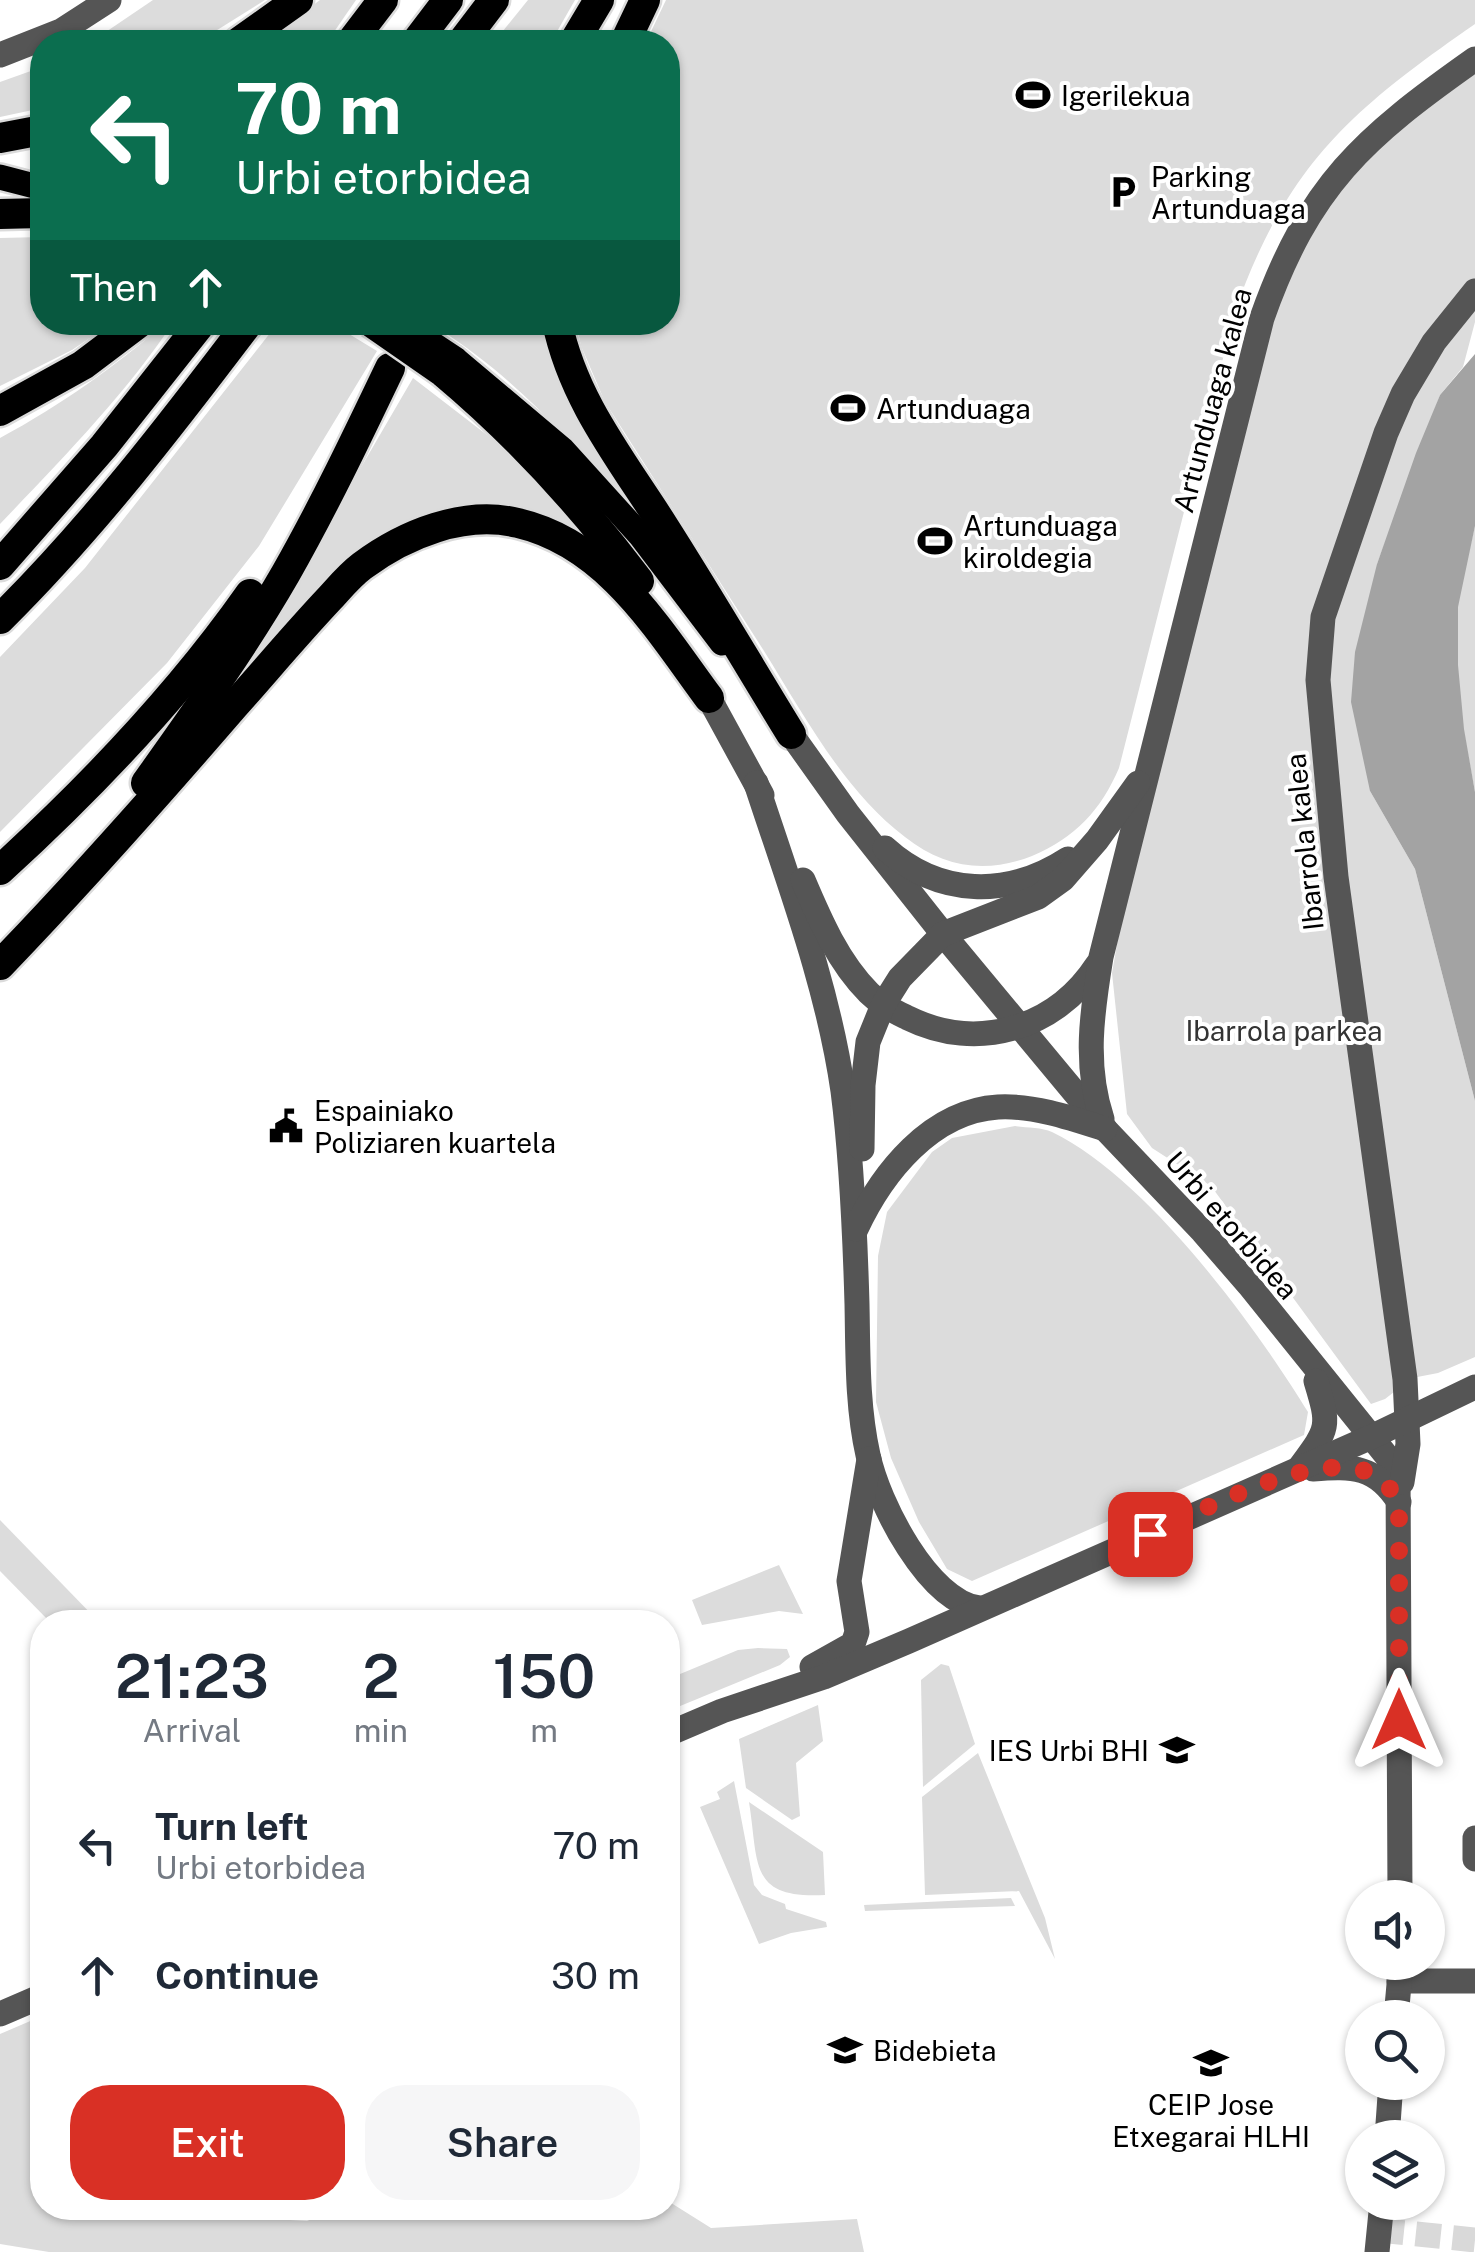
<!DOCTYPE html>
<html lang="en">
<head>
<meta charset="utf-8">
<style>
	:root { --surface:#fff; --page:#f6f6f7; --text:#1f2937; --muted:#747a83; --accent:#d93025 }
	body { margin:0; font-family:"Public Sans",sans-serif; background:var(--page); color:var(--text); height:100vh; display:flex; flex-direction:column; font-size:38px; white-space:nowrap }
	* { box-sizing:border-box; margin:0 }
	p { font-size:32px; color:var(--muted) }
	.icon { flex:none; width:55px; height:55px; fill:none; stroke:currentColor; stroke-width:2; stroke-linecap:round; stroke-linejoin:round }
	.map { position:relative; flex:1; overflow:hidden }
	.panel { position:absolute; left:30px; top:1610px; width:650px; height:610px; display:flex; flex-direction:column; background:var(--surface); border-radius:40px; box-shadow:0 2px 8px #0004 }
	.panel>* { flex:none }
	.banner { position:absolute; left:30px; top:30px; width:650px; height:305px; border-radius:40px; box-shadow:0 2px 8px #0004; background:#0b6e4f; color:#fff; overflow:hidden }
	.fabs { position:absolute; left:1345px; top:1880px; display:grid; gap:20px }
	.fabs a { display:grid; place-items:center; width:100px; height:100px; border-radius:50%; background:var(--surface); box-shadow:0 2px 8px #0004; font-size:50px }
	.pin { position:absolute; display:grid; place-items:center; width:85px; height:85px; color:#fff; margin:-42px; border-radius:20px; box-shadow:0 5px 15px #0006 }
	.me { position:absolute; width:110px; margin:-55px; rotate:0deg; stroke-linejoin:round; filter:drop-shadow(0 0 8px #0008) }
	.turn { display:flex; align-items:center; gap:35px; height:210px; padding:0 40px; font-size:45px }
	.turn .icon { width:130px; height:130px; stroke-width:2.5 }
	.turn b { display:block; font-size:70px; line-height:85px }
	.then { display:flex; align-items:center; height:95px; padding:0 40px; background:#0003; gap:20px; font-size:38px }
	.eta { display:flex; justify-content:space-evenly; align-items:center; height:170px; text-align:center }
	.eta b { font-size:60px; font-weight:600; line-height:70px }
	.cta { display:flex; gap:20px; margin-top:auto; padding:20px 40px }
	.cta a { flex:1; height:115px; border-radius:40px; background:var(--accent); color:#fff; font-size:40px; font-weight:600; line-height:115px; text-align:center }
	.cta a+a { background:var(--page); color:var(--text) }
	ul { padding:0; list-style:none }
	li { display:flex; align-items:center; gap:30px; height:130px; padding:0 40px }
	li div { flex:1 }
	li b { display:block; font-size:38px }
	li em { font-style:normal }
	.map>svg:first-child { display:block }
	.green { fill:#dcdcdc }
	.water { fill:#a3a3a3 }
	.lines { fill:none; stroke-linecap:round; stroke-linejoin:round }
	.minor-tunnel { stroke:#d9d9d9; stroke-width:25; stroke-dasharray:25 12; stroke-linecap:butt }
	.major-casing { stroke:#dbdbdb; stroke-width:30 }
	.highway-casing { stroke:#dbdbdb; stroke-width:35 }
	.minor { stroke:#555; stroke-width:25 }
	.major { stroke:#000; stroke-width:25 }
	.highway { stroke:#000; stroke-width:30 }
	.major-bridge-casing { stroke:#dbdbdb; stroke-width:30; stroke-linecap:butt }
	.highway-bridge-casing { stroke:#dbdbdb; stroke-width:35; stroke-linecap:butt }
	.major-bridge { stroke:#000; stroke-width:25 }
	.highway-bridge { stroke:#000; stroke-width:30 }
	.route { stroke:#d93025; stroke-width:18; stroke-dasharray:0 32.4 }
	.labels { text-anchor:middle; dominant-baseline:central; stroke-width:8; stroke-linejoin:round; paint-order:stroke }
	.poi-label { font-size:28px; fill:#000; stroke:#fff; text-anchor:start }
	.street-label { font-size:28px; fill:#000; stroke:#fff }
	.park-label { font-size:28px; fill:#333; stroke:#fff }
</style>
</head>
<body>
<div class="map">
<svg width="1475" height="2252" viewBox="0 0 1475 2252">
	<rect width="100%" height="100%" fill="#fff"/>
	<g class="green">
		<path d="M153,0h112l-67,42h-107z"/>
		<path d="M320,0h36l-29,42h-63z"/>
		<path d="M528,0h47l-24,42h-57z"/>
		<path d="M666,0h809v24c-124,86 -188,141 -240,287l-116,457c-18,42 -44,70 -87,88 -46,18 -88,12 -127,-19 -61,-46 -101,-122 -141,-186 -53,-83 -106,-166 -159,-249l-24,-56 -5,-23 92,-1v-280h-22z"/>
		<path d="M42,67v41l-42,9v-35z"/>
		<path d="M1475,68v254l-12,45 -23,28 -63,169 -7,227 45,78 60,232v256l-37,16 -26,5 -27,21 -14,5 -160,-218 -59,-38 -25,-34 -15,-141 35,-202 115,-453 63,-128z"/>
		<path d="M42,237v85l70,1 -40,27 -72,36v-148z"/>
		<path d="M166,323h7c-49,73 -112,137 -173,201v-86c63,-34 112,-70 166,-115z"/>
		<path d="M278,323h53l46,28 -118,195 -92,117 -167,169v-175l85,-89z"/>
		<path d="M443,323h105l76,164 2,13 -9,-6c-55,-63 -106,-119 -178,-165z"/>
		<path d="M413,378l91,70 80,85 -56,-25 -39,-2 -49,8 -205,170z"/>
		<path d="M1475,526v266c-11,-60 -26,-128 -17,-188 4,-26 11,-52 17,-78z"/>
		<path d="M1015,1126c12,2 27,1 37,6 94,45 202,192 256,280l-4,23 -332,146 -25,-12 -28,-47 -28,-64 -15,-56 2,-146 9,-44 45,-60 20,-14z"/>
		<path d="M0,1520l99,102h-49l-50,-51z"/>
		<path d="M779,1565l24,49 -24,-3 -77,14 -10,-25z"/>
		<path d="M758,1648l29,1 3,8 -10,8 -112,46v-32l70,-29z"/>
		<path d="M941,1664l8,2 26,78 -52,43 -2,-107z"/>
		<path d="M818,1705l5,36 -27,22 4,53 -8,4 -46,-32 -7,-49z"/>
		<path d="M978,1753l67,165 10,41 -36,-68 -94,4 -3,-98z"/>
		<path d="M734,1781l20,104 8,10 23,9 1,5 40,13 1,5 -36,6 -32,11 -59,-137 20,-8 -3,-7z"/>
		<path d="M749,1802l74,50 2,43c-77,4 -66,-31 -76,-93z"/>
		<path d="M1011,1898l4,8 -150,5 -1,-6z"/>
		<path d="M42,2016v192h205l26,11 34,2 32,-13h79l4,5 13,-5h233v-7l43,27 146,-9 7,33h-815l-49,-8v-210z"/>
	</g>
	<path class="water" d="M1475,354v172l-17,81v58l6,64 11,63v309l-60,-232 -45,-78 -19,-89 4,-50 22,-88 39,-111 24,-58z"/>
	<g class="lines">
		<path class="minor-tunnel" d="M1379,2230l96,10"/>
		<g class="major-casing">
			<g id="major">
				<path d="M0,177l42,11"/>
				<path d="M455,359l107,90 78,86 82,108"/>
			</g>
		</g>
		<g class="highway-casing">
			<g id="highway">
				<path d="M239,42l59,-42"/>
				<path d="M351,42l32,-42"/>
				<path d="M416,42l32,-42"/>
				<path d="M462,42l32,-42"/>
				<path d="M574,42l25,-42"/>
				<path d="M625,42l20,-42"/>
				<path d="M0,138l42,-8"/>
				<path d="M0,214l42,-1"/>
				<path d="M557,322c16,78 64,137 106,203 44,69 85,139 128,209"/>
				<path d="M443,372c74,62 138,132 196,209"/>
				<path d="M0,411l83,-46 57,-43"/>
				<path d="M0,565l104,-119 98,-124"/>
				<path d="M0,619c92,-91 171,-194 249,-297"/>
				<path d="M146,783c49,-69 98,-137 140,-210 38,-67 71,-136 104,-205"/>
				<path d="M0,870c91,-83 179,-175 250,-276"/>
				<path d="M0,965c81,-84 158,-171 234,-259 32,-36 63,-73 96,-108 10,-11 20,-23 32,-32 43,-32 102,-56 156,-43 90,21 140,106 191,175"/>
			</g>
		</g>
		<g class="minor">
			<path d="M0,55l61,-24 48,-31"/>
			<path d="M709,698l53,97"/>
			<path d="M791,734l57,80 95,120 162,195 98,103 46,53 149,185 2,428"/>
			<path d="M756,783c33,101 72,203 87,308 9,70 12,142 14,213 1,50 0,102 11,151 10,48 60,146 111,153"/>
			<path d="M885,848c54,49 123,50 183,11"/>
			<path d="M803,880c17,40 35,82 66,113 12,12 25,18 39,25 69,34 147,11 189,-53"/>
			<path d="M1102,1119c-18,-54 -10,-107 -1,-162l161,-639c47,-133 101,-180 213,-259"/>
			<path d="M862,1149l1,-64 5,-43 15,-37 17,-27 43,-44 95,-37 25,-18 34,-39 41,-57"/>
			<path d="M856,1229c26,-56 75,-118 142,-122 35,-2 73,11 107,22"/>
			<path d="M1300,1467c29,-39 30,-40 16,-86"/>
			<path d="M1313,1469c40,-3 63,-3 86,33"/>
			<path d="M1402,1482l6,-38 -3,-65 -69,-502 -18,-197 5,-63 63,-184 17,-39 31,-52 41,-51"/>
			<path d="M812,1667l41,-23 4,-12 -8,-51 20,-122"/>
			<path d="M668,1734l54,-23 102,-34 85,-36 460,-203 106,-51"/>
			<path d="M1475,1838v21"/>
			<path d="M1399,1981h76"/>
			<path d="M0,2014l42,-18"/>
			<path d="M1396,2018l5,-56"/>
			<path d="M1387,2138l4,-56"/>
			<path d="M1377,2252l5,-50"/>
		</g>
		<use href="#major" class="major"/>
		<use href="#highway" class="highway"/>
		<g class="major-bridge-casing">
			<path id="major-bridge" d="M399,322l56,37"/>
		</g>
		<g class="highway-bridge-casing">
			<path id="highway-bridge" d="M371,322l72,50"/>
		</g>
		<use href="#major-bridge" class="major-bridge"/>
		<use href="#highway-bridge" class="highway-bridge"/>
	</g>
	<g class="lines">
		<path class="route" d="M1150,1534c55,-24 165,-87 223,-60 12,6 19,17 26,28v218"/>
	</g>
	<defs>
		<g id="stadium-bare" transform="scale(2.7)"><path d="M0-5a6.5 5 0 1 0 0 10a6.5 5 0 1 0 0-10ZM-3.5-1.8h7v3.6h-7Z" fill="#000" stroke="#fff" stroke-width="2.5" paint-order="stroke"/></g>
		<g id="parking-bare" transform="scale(2.7)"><path d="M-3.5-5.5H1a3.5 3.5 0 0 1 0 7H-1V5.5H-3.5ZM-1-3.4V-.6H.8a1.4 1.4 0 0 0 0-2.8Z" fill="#000" stroke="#fff" stroke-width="2.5" paint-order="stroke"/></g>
		<g id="civic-bare" transform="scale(2.7)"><path d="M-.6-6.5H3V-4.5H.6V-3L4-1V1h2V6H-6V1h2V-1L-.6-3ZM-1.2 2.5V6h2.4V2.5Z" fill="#000" stroke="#fff" stroke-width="2.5" paint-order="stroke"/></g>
		<g id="school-bare" transform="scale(2.7)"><path d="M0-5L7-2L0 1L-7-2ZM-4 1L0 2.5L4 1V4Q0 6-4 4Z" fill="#000" stroke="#fff" stroke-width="2.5" paint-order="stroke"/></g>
	</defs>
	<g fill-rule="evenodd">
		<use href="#stadium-bare" x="1033" y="95"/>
		<use href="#parking-bare" x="1123" y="192"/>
		<use href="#stadium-bare" x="848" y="408"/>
		<use href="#stadium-bare" x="935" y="541"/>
		<use href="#civic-bare" x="286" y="1126"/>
		<use href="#school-bare" x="1177" y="1750"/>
		<use href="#school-bare" x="845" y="2050"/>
		<use href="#school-bare" x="1211" y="2063"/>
	</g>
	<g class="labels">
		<g class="poi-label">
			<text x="1061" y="95">Igerilekua</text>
			<text x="1151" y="176">Parking<tspan x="1151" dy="32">Artunduaga</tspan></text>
			<text x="876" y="408">Artunduaga</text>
			<text x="963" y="525">Artunduaga<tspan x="963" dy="32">kiroldegia</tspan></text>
			<text x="314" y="1110">Espainiako<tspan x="314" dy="32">Poliziaren kuartela</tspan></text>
			<text x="1149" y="1750" text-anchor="end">IES Urbi BHI</text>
			<text x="873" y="2050">Bidebieta</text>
			<text x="1211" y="2104" text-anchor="middle">CEIP Jose<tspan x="1211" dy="32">Etxegarai HLHI</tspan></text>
		</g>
		<g class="street-label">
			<text transform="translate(1212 400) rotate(-75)">Artunduaga kalea</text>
			<text transform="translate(1304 842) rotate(-96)">Ibarrola kalea</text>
			<text transform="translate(1232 1225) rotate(49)">Urbi etorbidea</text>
		</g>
		<g class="park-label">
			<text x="1284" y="1030">Ibarrola parkea</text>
		</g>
	</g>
</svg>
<div class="fabs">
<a><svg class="icon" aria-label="sound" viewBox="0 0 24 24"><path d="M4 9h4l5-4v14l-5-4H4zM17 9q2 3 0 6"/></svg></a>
<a><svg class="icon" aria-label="search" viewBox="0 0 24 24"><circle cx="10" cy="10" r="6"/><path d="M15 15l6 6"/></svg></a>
<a><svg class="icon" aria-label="layers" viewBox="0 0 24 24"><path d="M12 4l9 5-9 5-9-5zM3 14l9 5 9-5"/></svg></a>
</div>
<div class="pin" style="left:1150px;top:1534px;background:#d93025"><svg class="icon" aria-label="arrive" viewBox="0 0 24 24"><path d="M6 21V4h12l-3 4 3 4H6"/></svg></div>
<svg class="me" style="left:1399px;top:1720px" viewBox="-20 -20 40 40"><path d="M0-17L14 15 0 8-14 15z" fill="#d93025" stroke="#fff" stroke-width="4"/></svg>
<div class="banner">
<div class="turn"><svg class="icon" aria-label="left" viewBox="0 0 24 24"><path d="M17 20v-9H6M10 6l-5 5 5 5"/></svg><div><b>70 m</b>Urbi etorbidea</div></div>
<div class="then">Then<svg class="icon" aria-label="ahead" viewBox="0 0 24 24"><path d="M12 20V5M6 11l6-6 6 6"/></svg></div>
</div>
<section class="panel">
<div class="eta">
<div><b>21:23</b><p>Arrival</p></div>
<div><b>2</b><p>min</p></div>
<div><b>150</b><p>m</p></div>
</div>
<ul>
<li><svg class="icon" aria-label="left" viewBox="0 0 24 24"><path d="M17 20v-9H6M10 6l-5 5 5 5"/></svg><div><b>Turn left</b><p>Urbi etorbidea</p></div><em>70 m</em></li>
<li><svg class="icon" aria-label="ahead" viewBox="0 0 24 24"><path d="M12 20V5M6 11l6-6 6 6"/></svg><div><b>Continue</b></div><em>30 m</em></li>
</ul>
<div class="cta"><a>Exit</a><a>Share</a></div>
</section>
</div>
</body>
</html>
